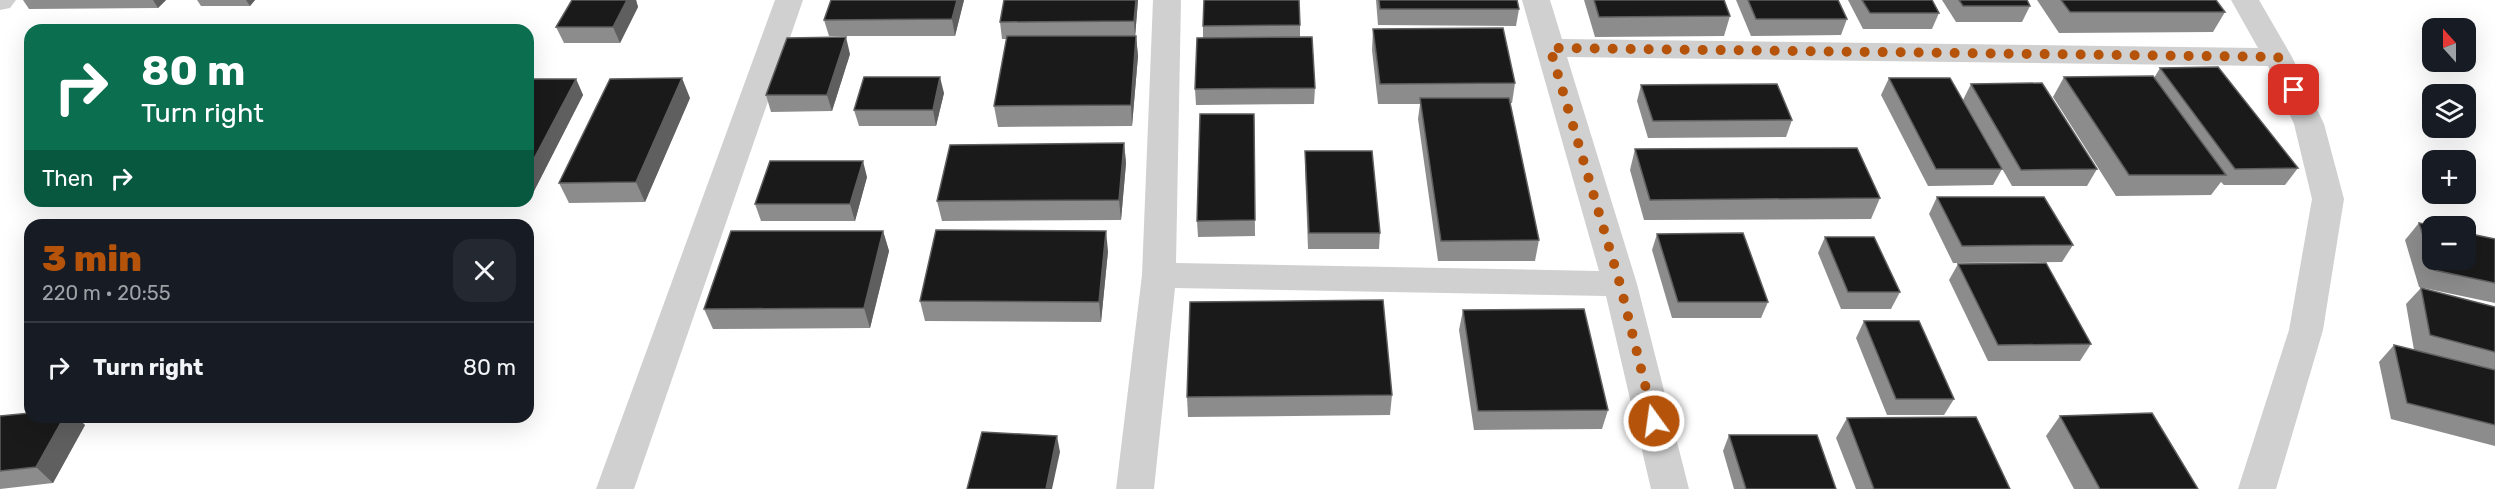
<!DOCTYPE html>
<html lang="en">
<head>
<meta charset="utf-8">
<style>
	:root { --surface:#171b24; --page:#242831; --text:#f1f3f6; --muted:#9ea1a6; --line:#363941; --accent:#b45309 }
	body { margin:0; font-family:Rubik,sans-serif; background:var(--page); color:var(--text); height:100vh; display:flex; flex-direction:column; font-size:22px; white-space:nowrap }
	* { box-sizing:border-box; margin:0 }
	p { font-size:20px; color:var(--muted) }
	.icon { flex:none; width:33px; height:33px; fill:none; stroke:currentColor; stroke-width:2; stroke-linecap:round; stroke-linejoin:round }
	.map { position:relative; flex:1; overflow:hidden }
	.sheet { position:absolute; left:24px; top:219px; width:510px; height:204px; display:flex; flex-direction:column; background:var(--surface); border-radius:18px; box-shadow:0 6px 24px #0002 }
	.sheet>* { flex:none }
	.banner { position:absolute; left:24px; top:24px; width:510px; height:183px; border-radius:18px; box-shadow:0 6px 24px #0002; background:#0b6e4f; color:#fff; overflow:hidden }
	.needle { width:39px; rotate:339deg }
	.controls { position:absolute; left:2422px; top:18px; display:grid; gap:12px }
	.controls a { display:grid; place-items:center; width:54px; height:54px; border-radius:12px; background:var(--surface); box-shadow:0 6px 24px #0002; font-size:30px }
	.pin { position:absolute; display:grid; place-items:center; width:51px; height:51px; color:#fff; margin:-26px; border-radius:12px; box-shadow:0 3px 9px #0006 }
	.me { position:absolute; width:66px; margin:-33px; rotate:346deg; stroke-linejoin:round; filter:drop-shadow(0 0 4px #0008) }
	.turn { display:flex; align-items:center; gap:21px; height:126px; padding:0 18px; font-size:27px }
	.turn .icon { width:78px; height:78px; stroke-width:2.5 }
	.turn b { display:block; font-size:42px; line-height:51px }
	.then { display:flex; align-items:center; height:57px; padding:0 18px; background:#0003; gap:12px; font-size:22px }
	.round { display:grid; place-items:center; flex:none; width:63px; height:63px; border-radius:18px; background:var(--page) }
	.head { display:flex; align-items:center; justify-content:space-between; height:102px; padding:0 18px }
	h1 { font-size:36px; font-weight:800; line-height:45px; color:var(--accent) }
	ul { padding:0; list-style:none }
	li { display:flex; align-items:center; gap:18px; height:90px; padding:0 18px; border-top:2px solid var(--line) }
	li div { flex:1 }
	li b { display:block; font-size:22px }
	li em { font-style:normal }
	.map>svg:first-child { display:block }
	.lines { fill:none; stroke-linecap:round; stroke-linejoin:round }
	.minor { fill:#d0d0d0; fill-rule:evenodd }
	.wall { fill:#8c8c8c }
	.shaded-wall { fill:#5f5f5f }
	.building { fill:#1a1a1a; stroke:#5f5f5f; stroke-width:1.5 }
	.route { stroke:#b45309; stroke-width:10; stroke-dasharray:0 18 }
</style>
</head>
<body>
<div class="map">
<svg width="2495" height="489" viewBox="0 0 2495 489">
	<rect width="100%" height="100%" fill="#fff"/>
	<g class="lines">
		<g class="minor">
			<path d="M0,0h16l-6,8 -10,2z"/>
			<path d="M775,0h28l-169,489h-38z"/>
			<path d="M1153,0h28l-5,263 423,8 -77,-271h28l12,39 696,9 -27,-48h28l33,57 32,67 20,75 -21,131 -47,159h-38l51,-159 23,-131 -18,-75 -26,-58 -701,-9 70,227 52,205h-38l-45,-193 -431,-8 -21,201h-38l26,-214z"/>
		</g>
	</g>
	<g class="wall">
		<path d="M23,0h143l-8,8 -129,1z"/>
		<path d="M197,0h58l-5,6h-49z"/>
		<path d="M572,0h64l2,7 -18,36h-56l-8,-16z"/>
		<path d="M964,0l-9,36h-126l-5,-16z"/>
		<path d="M1138,0l-3,36h1l2,20 -6,70 -134,1 -4,-21 13,-67h-5l-2,-17z"/>
		<path d="M1376,0h141l2,9 -3,17 -138,-1z"/>
		<path d="M1584,0h140l6,16 -6,20 -129,1z"/>
		<path d="M1736,0h102l9,19 -6,16 -90,1z"/>
		<path d="M1848,0h84l7,13 -7,16h-69z"/>
		<path d="M1942,0h85l3,6 -8,16h-66z"/>
		<path d="M2037,0h179l9,12 -12,20 -154,1z"/>
		<path d="M1300,25v12l15,51 -1,16 -118,1 -1,-16 8,-51v-12z"/>
		<path d="M1373,29l142,54 -3,20h-2l29,137 -4,21h-97l-20,-142 2,-15h-42l-6,-54z"/>
		<path d="M850,54l-18,57 -61,1 -5,-17z"/>
		<path d="M2160,68l138,100 -13,17h-61l-3,-3 -10,13 -95,1 -63,-99 11,-20 90,1z"/>
		<path d="M1889,78l113,91 -9,16 -65,1 -47,-91z"/>
		<path d="M528,79h48l7,16 -51,100h-4z"/>
		<path d="M1971,84l126,85 -10,17h-75l-49,-86z"/>
		<path d="M1641,85l151,35 -6,17 -138,1 -11,-37z"/>
		<path d="M944,93l-8,33h-77l-5,-16z"/>
		<path d="M690,98l-45,104 -76,1 -10,-20z"/>
		<path d="M1254,114l1,122 -57,1 -1,-16z"/>
		<path d="M1124,143l2,20 -5,57 -179,1 -5,-20z"/>
		<path d="M1635,149l245,49 -9,21 -227,1 -14,-50z"/>
		<path d="M1305,151l75,82 -1,16h-71l-3,-81z"/>
		<path d="M867,177l-12,44h-94l-6,-17z"/>
		<path d="M1937,197l136,48 -11,17 -109,1 -24,-49z"/>
		<path d="M2419,223l76,16v64l-76,-16 -14,-47z"/>
		<path d="M883,231l6,20 -19,77 -157,1 -9,-20z"/>
		<path d="M1657,234l111,68 -7,16h-89l-20,-68z"/>
		<path d="M1825,237l75,55 -9,17h-50l-23,-56z"/>
		<path d="M1108,251l-7,71 -176,-1 -5,-20z"/>
		<path d="M1958,264l133,80 -11,17h-92l-39,-81z"/>
		<path d="M2421,288l74,19v139l-104,-27 -12,-57 15,-17 20,5 -8,-46z"/>
		<path d="M1463,310l145,100 -6,19 -128,1 -15,-100z"/>
		<path d="M1864,321l90,78 -10,16h-57l-31,-77z"/>
		<path d="M1392,395l-2,20 -202,2 -1,-20z"/>
		<path d="M0,416l85,9 -32,58 -53,6z"/>
		<path d="M2060,416l138,73h-124l-28,-53z"/>
		<path d="M1847,418l163,71h-154l-20,-51z"/>
		<path d="M1729,435l107,54h-102l-11,-38z"/>
	</g>
	<g class="shaded-wall">
		<path d="M153,0h13l-8,8z"/>
		<path d="M246,0h9l-5,6z"/>
		<path d="M627,0h9l2,7 -18,36 -7,-16z"/>
		<path d="M957,0h7l-9,36 -3,-17z"/>
		<path d="M1136,0h2l-3,38 -1,-17z"/>
		<path d="M1136,36l2,20 -6,70 -1,-21z"/>
		<path d="M846,37l4,17 -18,57 -5,-16z"/>
		<path d="M940,77l4,16 -8,33 -3,-16z"/>
		<path d="M682,78l8,20 -45,104 -9,-20z"/>
		<path d="M576,79l7,16 -51,100 -4,-8v-17z"/>
		<path d="M1124,143l2,20 -5,57 -2,-20z"/>
		<path d="M863,161l4,16 -12,44 -5,-17z"/>
		<path d="M883,231l6,20 -19,77 -6,-20z"/>
		<path d="M1106,231l2,20 -7,71 -2,-20z"/>
		<path d="M64,417h13l8,8 -32,58 -17,-16z"/>
		<path d="M1057,436l3,16 -8,37h-6z"/>
	</g>
	<g class="building">
		<path d="M572,0h55l-14,27h-57z"/>
		<path d="M831,0h126l-5,19 -128,1z"/>
		<path d="M1004,0h132l-2,21 -134,1z"/>
		<path d="M1204,0h95l1,25 -97,1z"/>
		<path d="M1379,0h138l2,9h-139z"/>
		<path d="M1594,0h130l6,16 -131,1z"/>
		<path d="M1748,0h90l9,19h-91z"/>
		<path d="M1862,0h70l7,13h-69z"/>
		<path d="M1959,0h68l3,6h-67z"/>
		<path d="M2061,0h155l9,12h-155z"/>
		<path d="M1503,28l12,55 -135,1 -7,-55z"/>
		<path d="M1007,36h129l-5,69 -137,1z"/>
		<path d="M846,37l-19,58h-61l21,-57z"/>
		<path d="M1312,37l3,51 -120,1 2,-51z"/>
		<path d="M2218,67l80,101 -63,1 -75,-101z"/>
		<path d="M2153,76l73,99h-97l-65,-98z"/>
		<path d="M864,77h76l-7,33h-79z"/>
		<path d="M682,78l-46,104 -77,1 51,-104z"/>
		<path d="M1889,78h61l52,91h-66z"/>
		<path d="M528,79h48l-48,91z"/>
		<path d="M2042,83l55,86 -76,1 -50,-86z"/>
		<path d="M1777,84l15,36 -139,1 -12,-36z"/>
		<path d="M1420,98h89l30,142 -98,1z"/>
		<path d="M1200,114h54l1,106 -58,1z"/>
		<path d="M1124,143l-5,57 -182,1 13,-56z"/>
		<path d="M1857,148l23,50 -230,2 -15,-51z"/>
		<path d="M1305,151h67l8,82h-71z"/>
		<path d="M770,161h93l-13,43h-95z"/>
		<path d="M1937,197h107l29,48 -111,1z"/>
		<path d="M2419,223l16,3h-2v34h33v-27l29,6v44l-61,-13z"/>
		<path d="M936,230l170,1 -7,71 -179,-1z"/>
		<path d="M731,231h152l-19,77 -160,1z"/>
		<path d="M1743,233l25,69h-90l-21,-68z"/>
		<path d="M1825,237h49l26,55h-52z"/>
		<path d="M2046,263l45,81 -93,1 -40,-81z"/>
		<path d="M2421,288l74,19v45l-65,-17z"/>
		<path d="M1383,300l9,95 -205,2 3,-95z"/>
		<path d="M1584,309l24,101 -130,1 -15,-101z"/>
		<path d="M1864,321h55l35,78h-58z"/>
		<path d="M2394,345l101,25v55l-88,-22z"/>
		<path d="M30,413v4h34l-28,50 -36,4v-55z"/>
		<path d="M2152,413l46,76h-98l-40,-73z"/>
		<path d="M1976,417l34,72h-136l-27,-71z"/>
		<path d="M982,432l75,4 -11,53h-79z"/>
		<path d="M1729,435h88l19,54h-90z"/>
	</g>
	<g class="lines">
		<path class="route" d="M1654,421l-34,-137 -70,-236 728,9 16,33"/>
	</g>
</svg>
<div class="controls">
<a><svg class="needle" viewBox="-14 -14 28 28"><path d="M0-13l5 13h-10z" fill="#e53935"/><path d="M0 13l5-13h-10z" fill="#9ea1a6"/></svg></a>
<a><svg class="icon" aria-label="layers" viewBox="0 0 24 24"><path d="M12 4l9 5-9 5-9-5zM3 14l9 5 9-5"/></svg></a>
<a>+</a>
<a>−</a>
</div>
<div class="pin" style="left:2294px;top:90px;background:#d93025"><svg class="icon" aria-label="arrive" viewBox="0 0 24 24"><path d="M6 21V4h12l-3 4 3 4H6"/></svg></div>
<svg class="me" style="left:1654px;top:421px" viewBox="-20 -20 40 40"><circle r="17" fill="#b45309" stroke="#fff" stroke-width="3"/><path d="M0-11L8 9 0 5-8 9z" fill="#fff"/></svg>
<div class="banner">
<div class="turn"><svg class="icon" aria-label="right" viewBox="0 0 24 24"><path d="M7 20v-9h11M14 6l5 5-5 5"/></svg><div><b>80 m</b>Turn right</div></div>
<div class="then">Then<svg class="icon" aria-label="right" viewBox="0 0 24 24"><path d="M7 20v-9h11M14 6l5 5-5 5"/></svg></div>
</div>
<section class="sheet">
<div class="head"><div><h1>3 min</h1><p>220 m · 20:55</p></div><a class="round"><svg class="icon" aria-label="close" viewBox="0 0 24 24"><path d="M6 6l12 12M18 6L6 18"/></svg></a></div>
<ul>
<li><svg class="icon" aria-label="right" viewBox="0 0 24 24"><path d="M7 20v-9h11M14 6l5 5-5 5"/></svg><div><b>Turn right</b></div><em>80 m</em></li>
</ul>
</section>
</div>
</body>
</html>
